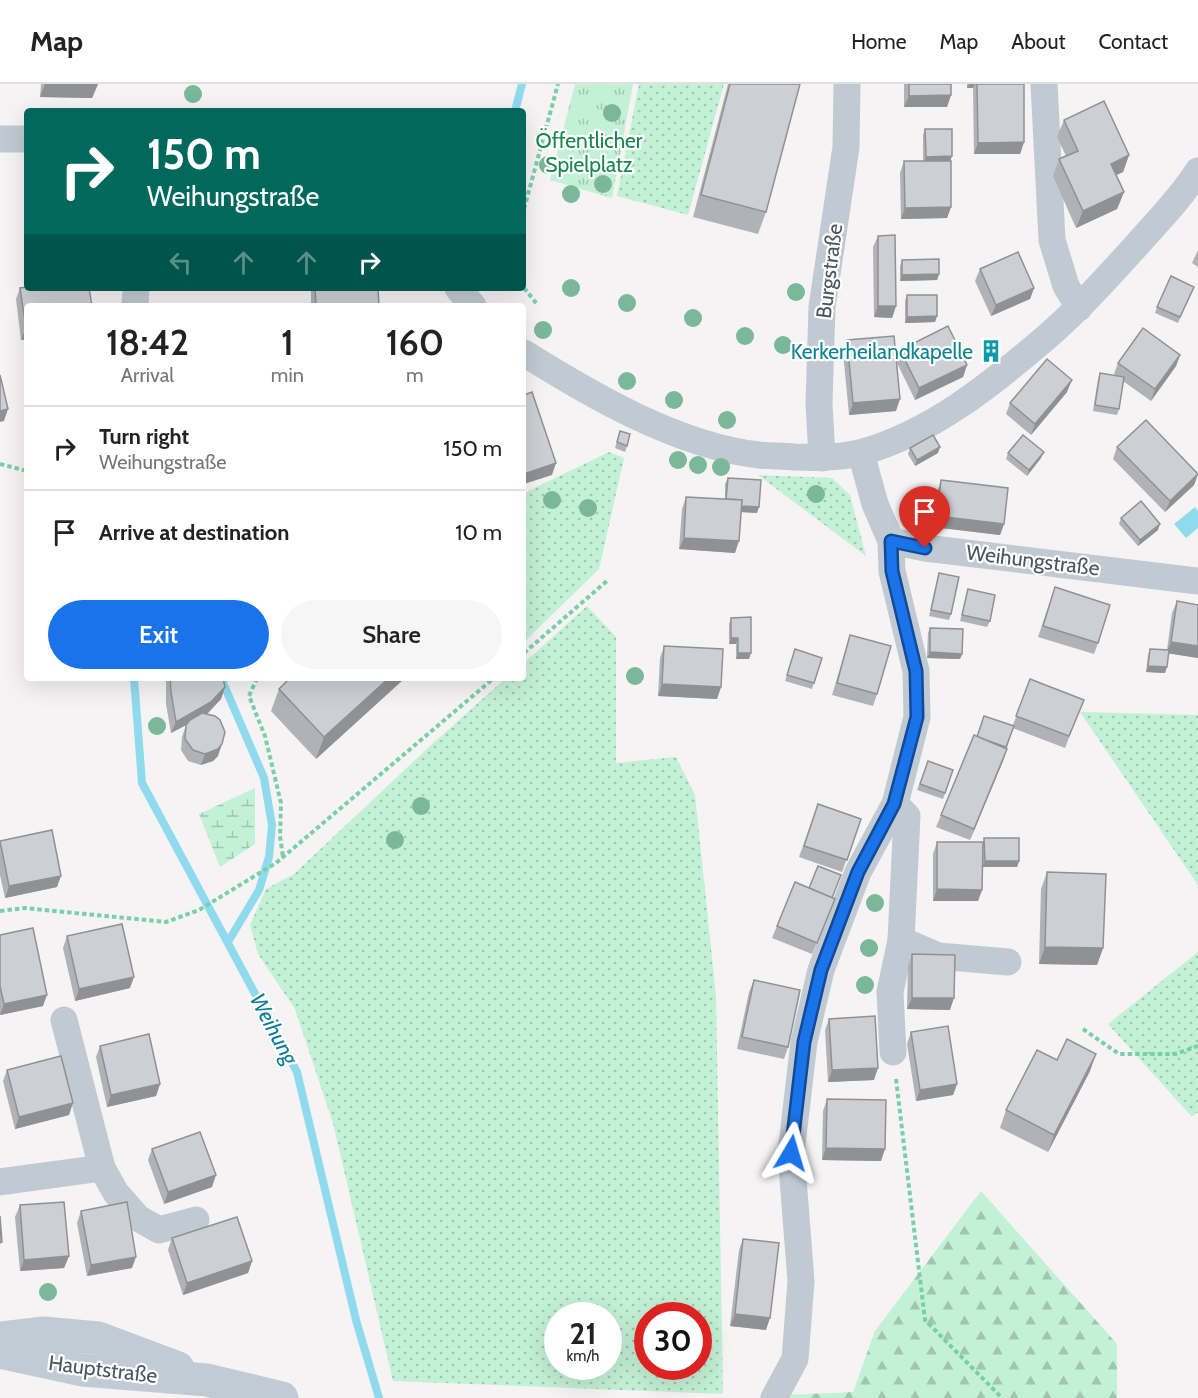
<!DOCTYPE html>
<html lang="en">
<head>
<meta charset="utf-8">
<style>
	:root { --surface:#fff; --page:#f6f6f6; --text:#222; --muted:#767676; --line:#e0e0e0; --accent:#1a73e8 }
	body { margin:0; font-family:Cabin,sans-serif; background:var(--page); color:var(--text); height:100vh; display:flex; flex-direction:column; font-size:22px; white-space:nowrap }
	* { box-sizing:border-box; margin:0 }
	p { font-size:20px; color:var(--muted) }
	.icon { flex:none; width:33px; height:33px; fill:none; stroke:currentColor; stroke-width:2; stroke-linecap:round; stroke-linejoin:round }
	.map { position:relative; flex:1; overflow:hidden }
	.details { position:absolute; left:24px; top:219px; width:502px; height:378px; display:flex; flex-direction:column; background:var(--surface); border-radius:6px; box-shadow:0 6px 24px #0002 }
	.details>* { flex:none }
	.guide { position:absolute; left:24px; top:24px; width:502px; height:183px; border-radius:6px; box-shadow:0 6px 24px #0002; background:#00695c; color:#fff; overflow:hidden }
	.speed { position:absolute; left:544px; top:1218px; display:flex; gap:12px; font-size:30px; font-weight:700; text-align:center }
	.speed>* { display:grid; place-content:center; width:78px; height:78px; border-radius:50%; background:var(--surface); box-shadow:0 6px 24px #0002; line-height:1 }
	.speed small { font-size:15px; font-weight:400 }
	.speed .limit { border:9px solid #d22; background:#fff; color:#111 }
	.pin { position:absolute; display:grid; place-items:center; width:51px; height:51px; color:#fff; margin:-62px -26px; border-radius:50% 50% 50% 0; rotate:-45deg; box-shadow:0 0 6px #0007 }
	.pin .icon { rotate:45deg }
	.me { position:absolute; width:66px; margin:-33px; rotate:7deg; stroke-linejoin:round; filter:drop-shadow(0 0 4px #0008) }
	.turn { display:flex; align-items:center; gap:21px; height:126px; padding:0 24px; font-size:27px }
	.turn .icon { width:78px; height:78px; stroke-width:2.5 }
	.turn b { display:block; font-size:42px; line-height:51px }
	.lanes { display:flex; align-items:center; height:57px; padding:0 24px; background:#0003; justify-content:center; gap:30px; direction:ltr }
	.lanes .off { opacity:.35 }
	.eta { display:flex; justify-content:space-evenly; align-items:center; height:102px; text-align:center }
	.eta b { font-size:36px; font-weight:600; line-height:42px }
	.primary-button { display:flex; gap:12px; margin-top:auto; padding:12px 24px }
	.primary-button a { flex:1; height:69px; border-radius:36px; background:var(--accent); color:#fff; font-size:24px; font-weight:600; line-height:69px; text-align:center }
	.primary-button a+a { background:var(--page); color:var(--text) }
	ul { padding:0; list-style:none }
	li { display:flex; align-items:center; gap:18px; height:84px; padding:0 24px; border-top:2px solid var(--line) }
	li div { flex:1 }
	li b { display:block; font-size:22px }
	li em { font-style:normal }
	header { display:flex; align-items:center; gap:36px; box-sizing:border-box; height:84px; padding:0 30px; background:var(--surface); border-bottom:2px solid var(--line) }
	header strong { font-size:28px }
	nav { display:flex; gap:33px; margin-inline-start:auto; font-size:21px }
	.map>svg:first-child { display:block }
	.grass { fill:url(#grass-dots); fill-rule:evenodd }
	.forest { fill:url(#forest-firs) }
	.wetland { fill:url(#wetland-marsh) }
	.park { fill:url(#park-tufts) }
	.water { fill:#90daee }
	.lines { fill:none; stroke-linecap:round; stroke-linejoin:round }
	.stream { stroke:#90daee; stroke-width:8 }
	.path { stroke:#7ad0a6; stroke-width:4; stroke-dasharray:4.5 3; stroke-linecap:butt }
	.minor { stroke:#c1cad2; stroke-width:27 }
	.secondary { stroke:#c1cbd6; stroke-width:33 }
	.tree { fill:#7bb799 }
	.wall { fill:#b0b2b7 }
	.shaded-wall { fill:#909195 }
	.building { fill:#cdcfd5; stroke:#909195; stroke-width:1.5 }
	.route-casing { stroke:#114b97; stroke-width:15 }
	.route { stroke:#1a73e8; stroke-width:10 }
	.labels { text-anchor:middle; dominant-baseline:central; stroke-width:4.5; stroke-linejoin:round; paint-order:stroke }
	.park-label { font-size:21px; fill:#17864f; stroke:#fff }
	.street-label { font-size:21px; fill:#4a5661; stroke:#fff }
	.culture-label { font-size:21px; fill:#0d838f; stroke:#fff; text-anchor:end }
	.water-label { font-size:22px; font-style:italic; fill:#0c7c9b; stroke:#fff }
</style>
</head>
<body>
<header>
<strong>Map</strong>
<nav><a>Home</a><a>Map</a><a>About</a><a>Contact</a></nav>
</header>
<div class="map">
<svg width="1198" height="1314" viewBox="0 0 1198 1314">
	<defs>
		<pattern id="grass-dots" width="8" height="8" patternUnits="userSpaceOnUse" patternTransform="scale(1.5)"><rect width="8" height="8" fill="#c3f1d5"/><path d="M2 2h.1M6 6h.1" fill="none" stroke="#a0c6b0" stroke-width="1.8" stroke-linecap="round"/></pattern>
		<pattern id="forest-firs" width="22" height="20" patternUnits="userSpaceOnUse" patternTransform="scale(1.5)"><rect width="22" height="20" fill="#c3f1d5"/><path d="M5 1l3.5 6h-7zM16 11l3.5 6h-7z" fill="#a0c6b0"/></pattern>
		<pattern id="wetland-marsh" width="20" height="14" patternUnits="userSpaceOnUse" patternTransform="scale(1.5)"><rect width="20" height="14" fill="#c3f1d5"/><path d="M1 5h8M5 5V1M11 12h8M15 12V8" fill="none" stroke="#a0c6b0"/></pattern>
		<pattern id="park-tufts" width="24" height="20" patternUnits="userSpaceOnUse" patternTransform="scale(1.5)"><rect width="24" height="20" fill="#c3f1d5"/><path d="M3 7l-1-3M5 7V3M7 7l1-3M15 17l-1-3M17 17v-4M19 17l1-3" fill="none" stroke="#a0c6b0"/></pattern>
	</defs>
	<rect width="100%" height="100%" fill="#f5f3f3"/>
	<g class="grass">
		<path d="M639,0h85l-36,131 -71,-19z"/>
		<path d="M609,368l15,6 -25,111 -75,73v-149z"/>
		<path d="M758,391l74,3 18,17 16,61z"/>
		<path d="M587,522l29,31v126l60,-6 19,38 21,201 7,398 -330,-13 -60,-258 -38,-114 -37,-55 -8,-29 16,-36 28,-15 136,-128 76,-68h18v-15zM558,1232h51v50h-51zM648,1232h51v50h-51z"/>
		<path d="M1080,628l118,3v170z"/>
		<path d="M1198,868v160l-6,5 -84,-93z"/>
	</g>
	<path class="forest" d="M981,1107l136,153v54h-341l6,-3 71,-3 22,-61z"/>
	<path class="wetland" d="M255,704v56l-35,23 -21,-53z"/>
	<path class="park" d="M575,0h58l-21,114 -62,-18z"/>
	<path class="water" d="M1195,423l3,4v17l-12,10 -12,-14z"/>
	<g class="lines">
		<g class="stream">
			<path d="M515,27l7,-27"/>
			<path d="M134,594l8,105 155,289 59,248 23,78"/>
			<path d="M221,594l43,100 8,47 -3,32 -10,33 -31,52"/>
		</g>
		<g class="path">
			<path d="M524,125l34,-125"/>
			<path d="M524,204l13,16"/>
			<path d="M0,380l27,7"/>
			<path d="M524,569l84,-73"/>
			<path d="M257,594l-8,18 16,40 16,67 -1,33 3,21"/>
			<path d="M0,827l25,-3 141,14 33,-12 77,-47 218,-185"/>
			<path d="M1083,945l36,25h56l23,-8"/>
			<path d="M896,995l29,241 77,78"/>
		</g>
		<g class="minor">
			<path d="M1044,0l8,156 14,46 13,22"/>
			<path d="M0,55h27"/>
			<path d="M458,204l15,18"/>
			<path d="M135,222l1,-18"/>
			<path d="M524,269c67,42 154,93 235,102 12,1 24,1 36,2 22,1 46,1 68,-5 69,-20 126,-66 179,-111 34,-29 63,-61 93,-94 22,-25 45,-48 63,-76"/>
			<path d="M861,369l14,51 16,37 34,7 273,33"/>
			<path d="M822,374l-3,-54 3,-97 24,-160 1,-63"/>
			<path d="M901,856l37,16 70,6"/>
			<path d="M64,936l38,148 14,25 22,25 21,12 37,-10"/>
			<path d="M893,968l-3,-60 11,-52 6,-124 -12,-12"/>
			<path d="M0,1098l102,-14"/>
			<path d="M774,1314l21,-39 6,-78 -10,-128 13,-111 17,-72 37,-98 37,-68 22,-87 -1,-46 -24,-100 -1,-30"/>
		</g>
		<g class="secondary">
			<path d="M0,1254l44,-5 54,5 80,30"/>
			<path d="M0,1268l82,18 125,10 75,18"/>
		</g>
	</g>
	<g class="tree">
		<circle cx="193" cy="10" r="9"/>
		<circle cx="612" cy="29" r="9"/>
		<circle cx="548" cy="81" r="9"/>
		<circle cx="603" cy="100" r="9"/>
		<circle cx="571" cy="110" r="9"/>
		<circle cx="571" cy="204" r="9"/>
		<circle cx="796" cy="208" r="9"/>
		<circle cx="627" cy="219" r="9"/>
		<circle cx="693" cy="234" r="9"/>
		<circle cx="543" cy="246" r="9"/>
		<circle cx="745" cy="252" r="9"/>
		<circle cx="783" cy="261" r="9"/>
		<circle cx="627" cy="297" r="9"/>
		<circle cx="674" cy="316" r="9"/>
		<circle cx="727" cy="336" r="9"/>
		<circle cx="678" cy="376" r="9"/>
		<circle cx="698" cy="381" r="9"/>
		<circle cx="721" cy="383" r="9"/>
		<circle cx="816" cy="410" r="9"/>
		<circle cx="552" cy="416" r="9"/>
		<circle cx="588" cy="424" r="9"/>
		<circle cx="635" cy="592" r="9"/>
		<circle cx="157" cy="642" r="9"/>
		<circle cx="421" cy="722" r="9"/>
		<circle cx="395" cy="756" r="9"/>
		<circle cx="875" cy="819" r="9"/>
		<circle cx="869" cy="864" r="9"/>
		<circle cx="865" cy="901" r="9"/>
		<circle cx="48" cy="1208" r="9"/>
	</g>
	<g class="wall">
		<path d="M41,0h57l-6,14 -52,-1z"/>
		<path d="M728,0h72l-34,128 -8,22 -65,-17z"/>
		<path d="M904,0h47v11l-4,12h-43z"/>
		<path d="M967,0h57v58l-4,12h-46l-1,-66h-6z"/>
		<path d="M1064,36l65,35 -6,17 -7,3 8,17 -7,17 -41,19 -23,-52 6,-17 7,-3 -9,-19z"/>
		<path d="M925,45l26,32v46l-4,11 -46,1 -1,-46 4,-12h19v-26z"/>
		<path d="M878,152l18,70 -4,12 -18,-1 -1,-70z"/>
		<path d="M1198,166v17l-6,-4z"/>
		<path d="M902,176l37,14 -2,6 -37,1v-15z"/>
		<path d="M980,185l54,19 -4,11 -39,17 -16,-35z"/>
		<path d="M1194,203l-16,36 -23,-10 2,-6z"/>
		<path d="M20,204l7,18v33l-6,1 -5,-41z"/>
		<path d="M312,204h66l1,18h-68v-14z"/>
		<path d="M907,211l30,21 -2,6 -30,1v-22z"/>
		<path d="M847,256l50,20 3,-10 67,15 -4,12 -48,23 -18,-37 -1,48 -47,4 -6,-63z"/>
		<path d="M986,260l13,2 -2,6 -8,6 -5,-8z"/>
		<path d="M1180,271l-4,11 -25,35 -28,-20 -4,28 -2,6 -24,-4 5,-32 2,-6 16,3 -2,-2 4,-11z"/>
		<path d="M1067,308l-36,43 -25,-21 4,-11z"/>
		<path d="M620,347l7,15 -2,6 -10,-4z"/>
		<path d="M1117,363l81,27 -4,11 -29,27 -52,-53z"/>
		<path d="M910,364l28,5 -23,13 -7,-12z"/>
		<path d="M1008,369l33,5 -14,18 -21,-17z"/>
		<path d="M728,394l29,35 -16,-1 -6,41 -56,-4 3,-40 4,-12 39,2v-15z"/>
		<path d="M941,396l63,44 -4,11 -67,-8 4,-35z"/>
		<path d="M1121,434l37,12 -20,16 -19,-22z"/>
		<path d="M939,489l12,41 -2,6 -20,-4z"/>
		<path d="M1055,503l43,56 -4,11 -56,-17z"/>
		<path d="M968,505l22,32 -3,6 -27,-6z"/>
		<path d="M1177,517l21,4v53l-30,-5 -3,20 -19,-1 2,-17 2,-6 17,1 5,-37z"/>
		<path d="M731,534l18,41h-13v-15h-7v-20z"/>
		<path d="M930,544l32,26 -2,5 -33,-1 1,-25z"/>
		<path d="M850,551l27,59 -4,12 -41,-11z"/>
		<path d="M664,562l57,41 -4,12 -59,-3 2,-38z"/>
		<path d="M795,565l27,9 -10,31 -27,-8z"/>
		<path d="M166,594h57l2,9 -4,12 -14,15 11,42 -5,5 -12,4 -13,-4 -7,-11 1,-13 4,-12 -15,8 -5,-29z"/>
		<path d="M405,594l-89,81 -45,-48 8,-22z"/>
		<path d="M1030,595l54,21 -19,48 -52,-20 -10,33 -33,79 -34,-13 5,-12 36,-78 36,-12z"/>
		<path d="M928,677l25,9 -10,29 -26,-9z"/>
		<path d="M818,720l43,15 -19,53 -43,-15z"/>
		<path d="M984,754l35,23 -2,6h-35v23l-4,11h-45v-47l4,-12 46,1z"/>
		<path d="M0,757l57,46 -52,11 -5,-23z"/>
		<path d="M1047,788l56,76 -6,17 -58,-1 2,-75z"/>
		<path d="M832,814l-1,12 -19,44 -40,-16 5,-12z"/>
		<path d="M0,851l43,71 -43,9z"/>
		<path d="M67,852l63,52 -55,13 -12,-53z"/>
		<path d="M912,870l38,56 -43,-1 1,-43z"/>
		<path d="M754,896l34,67 -4,12 -47,-10 12,-57z"/>
		<path d="M829,935l45,61 -46,2 -3,-52z"/>
		<path d="M911,948l46,52 -4,11 -37,6 -9,-57z"/>
		<path d="M100,962l60,38 -4,12 -49,11 -11,-50z"/>
		<path d="M7,986l62,45 -54,14 -12,-48z"/>
		<path d="M1090,987l-42,81 -48,-24 6,-18z"/>
		<path d="M827,1015l54,62 -59,-1 1,-49z"/>
		<path d="M152,1065l60,38 -48,17 -16,-44z"/>
		<path d="M20,1121l49,51 -5,12 -44,3 -5,-54z"/>
		<path d="M81,1127l51,57 -45,8 -10,-53z"/>
		<path d="M172,1154l80,23 -4,12 -65,22 -15,-45z"/>
		<path d="M743,1155l23,91 -36,-4 9,-76z"/>
	</g>
	<g class="shaded-wall">
		<path d="M45,0h53l-6,14 -52,-1z"/>
		<path d="M969,0h6l-2,4h-6z"/>
		<path d="M951,11l-4,12h-43l5,-11z"/>
		<path d="M1024,58l-4,12h-46l4,-11z"/>
		<path d="M1129,71l-6,17 -19,9 7,-17z"/>
		<path d="M952,72l-2,6 -27,1 3,-6z"/>
		<path d="M1124,108l-7,17 -41,19 7,-17z"/>
		<path d="M951,123l-4,11 -46,1 4,-11z"/>
		<path d="M939,190l-2,6 -37,1 2,-6z"/>
		<path d="M1034,204l-4,11 -39,17 5,-11z"/>
		<path d="M878,222h18l-4,12 -18,-1z"/>
		<path d="M937,232l-2,6 -30,1 2,-6z"/>
		<path d="M26,244h1v11l-6,1z"/>
		<path d="M999,262l-2,6 -8,6 2,-6z"/>
		<path d="M1180,271l-4,11 -25,35 4,-12z"/>
		<path d="M967,281l-4,12 -48,23 4,-12z"/>
		<path d="M1072,296l-5,12 -36,43 4,-11z"/>
		<path d="M900,315l-4,12 -47,4 4,-12z"/>
		<path d="M8,325l-4,12 -4,1v-11z"/>
		<path d="M940,363l-2,6 -23,13 2,-6z"/>
		<path d="M1044,368l-3,6 -14,18 2,-6z"/>
		<path d="M556,379l-4,12 -28,9v-10z"/>
		<path d="M1198,390l-4,11 -29,27 5,-11z"/>
		<path d="M726,422l33,1 -2,6 -33,-2z"/>
		<path d="M937,432l67,8 -4,11 -67,-8z"/>
		<path d="M1160,440l-2,6 -20,16 2,-6z"/>
		<path d="M684,454l55,3 -4,12 -56,-4z"/>
		<path d="M731,554h7l-2,6h-7z"/>
		<path d="M1171,558l27,4v12l-32,-5z"/>
		<path d="M930,568l32,2 -2,5 -33,-1z"/>
		<path d="M738,569h13l-2,6h-13z"/>
		<path d="M1148,582l19,1 -2,6 -19,-1z"/>
		<path d="M389,594h16l-89,81 8,-22z"/>
		<path d="M662,600l59,3 -4,12 -59,-3z"/>
		<path d="M225,603l-4,12 -14,15 -36,19 5,-11z"/>
		<path d="M222,660l-4,12 -5,5 -12,4 4,-11z"/>
		<path d="M1007,665l-4,12 -33,79 4,-11z"/>
		<path d="M985,777h34l-2,6h-35z"/>
		<path d="M61,792l-4,11 -52,11 4,-12z"/>
		<path d="M937,805l45,1 -4,11h-45z"/>
		<path d="M1045,863l58,1 -6,17 -58,-1z"/>
		<path d="M134,893l-4,11 -55,13 4,-12z"/>
		<path d="M47,911l-4,11 -43,9 4,-11z"/>
		<path d="M912,914h42l-4,12 -43,-1z"/>
		<path d="M1096,970l-6,17 -42,81 6,-17z"/>
		<path d="M878,984l-4,12 -46,2 4,-12z"/>
		<path d="M160,1000l-4,12 -49,11 4,-12z"/>
		<path d="M957,1000l-4,11 -37,6 4,-11z"/>
		<path d="M73,1019l-4,12 -54,14 4,-12z"/>
		<path d="M826,1064l59,1 -4,12 -59,-1z"/>
		<path d="M216,1091l-4,12 -48,17 4,-12z"/>
		<path d="M69,1172l-5,12 -44,3 4,-11z"/>
		<path d="M136,1173l-4,11 -45,8 4,-11z"/>
		<path d="M252,1177l-4,12 -65,22 4,-12z"/>
		<path d="M735,1230l35,4 -4,12 -36,-4z"/>
	</g>
	<g class="building">
		<path d="M730,0h70l-34,128 -65,-17z"/>
		<path d="M909,0h42v11l-42,1z"/>
		<path d="M977,0h47v58l-46,1z"/>
		<path d="M1104,17l25,54 -18,9 13,28 -41,19 -24,-52 19,-8 -14,-31z"/>
		<path d="M925,45h27v27l-26,1z"/>
		<path d="M904,77h47v46l-46,1z"/>
		<path d="M895,151l1,71h-18v-70z"/>
		<path d="M1018,168l16,36 -38,17 -16,-36z"/>
		<path d="M939,175v15l-37,1v-15z"/>
		<path d="M1171,192l23,11 -14,30 -23,-10z"/>
		<path d="M27,203v1h62l3,18h-65v22h-1l-6,-40z"/>
		<path d="M315,204h63l1,18h-63z"/>
		<path d="M907,211h30v21l-30,1z"/>
		<path d="M948,242l19,39 -48,23 -19,-38z"/>
		<path d="M1143,244l37,27 -25,34 -37,-26z"/>
		<path d="M894,252l6,63 -47,4 -6,-63z"/>
		<path d="M995,255l4,7 -8,6 -5,-8z"/>
		<path d="M1047,275l25,21 -37,44 -25,-21z"/>
		<path d="M1100,289l24,4 -5,32 -24,-4z"/>
		<path d="M0,291l8,34 -8,2z"/>
		<path d="M532,308l24,71 -32,11v-79z"/>
		<path d="M1146,336l52,54 -28,27 -53,-54z"/>
		<path d="M620,347l10,3 -3,12 -10,-4z"/>
		<path d="M933,351l7,12 -23,13 -7,-12z"/>
		<path d="M1023,351l21,17 -15,18 -21,-17z"/>
		<path d="M728,394l33,2 -2,27 -18,-1 1,-6 -16,-1z"/>
		<path d="M941,396l67,8 -4,36 -67,-8z"/>
		<path d="M686,413l56,3 -3,41 -55,-3z"/>
		<path d="M1141,417l19,23 -20,16 -19,-22z"/>
		<path d="M939,489l20,4 -8,37 -20,-4z"/>
		<path d="M1055,503l55,18 -12,38 -55,-17z"/>
		<path d="M968,505l27,6 -5,26 -28,-6z"/>
		<path d="M1177,517l21,4v41l-27,-4z"/>
		<path d="M751,533v36h-13v-15h-7v-20z"/>
		<path d="M930,544l33,1 -1,25 -32,-2z"/>
		<path d="M850,551l41,11 -14,48 -40,-11z"/>
		<path d="M664,562l59,3 -2,38 -59,-3z"/>
		<path d="M795,565l27,9 -8,25 -27,-8z"/>
		<path d="M1150,565l19,1 -2,17 -19,-1z"/>
		<path d="M170,594h53l2,9 -14,15 -35,20 -5,-30z"/>
		<path d="M290,594h99l-65,59 -45,-48z"/>
		<path d="M1030,595l54,21 -15,36 -53,-20z"/>
		<path d="M202,629l13,3 5,4 5,12 -3,12 -4,5 -13,5 -12,-4 -8,-11 1,-14 4,-5z"/>
		<path d="M984,632l30,10 -8,21 -29,-10z"/>
		<path d="M974,651l33,14 -33,80 -33,-14z"/>
		<path d="M928,677l25,9 -8,23 -25,-9z"/>
		<path d="M818,720l43,15 -14,41 -43,-14z"/>
		<path d="M52,746l9,46 -52,10 -9,-45z"/>
		<path d="M984,754h35v23h-34z"/>
		<path d="M937,758h46l-1,48 -45,-1z"/>
		<path d="M818,782l23,9 -9,23 -23,-10z"/>
		<path d="M1047,788l59,2 -3,74 -58,-1z"/>
		<path d="M795,798l40,17 -18,44 -40,-17z"/>
		<path d="M122,840l12,53 -55,12 -12,-53z"/>
		<path d="M33,844l14,67 -43,9 -4,-18v-51z"/>
		<path d="M912,870l43,1 -1,43h-42z"/>
		<path d="M754,896l46,10 -12,57 -46,-10z"/>
		<path d="M875,932l3,52 -46,2 -3,-51z"/>
		<path d="M948,942l9,58 -37,6 -9,-58z"/>
		<path d="M149,950l11,50 -49,11 -11,-49z"/>
		<path d="M1067,955l29,15 -42,81 -48,-25 31,-60 20,10z"/>
		<path d="M61,972l12,47 -54,14 -12,-47z"/>
		<path d="M827,1015l59,1 -1,49 -59,-1z"/>
		<path d="M200,1048l16,43 -48,17 -16,-43z"/>
		<path d="M64,1118l5,54 -45,4 -4,-55z"/>
		<path d="M127,1118l9,55 -45,8 -10,-54z"/>
		<path d="M0,1132l2,26 -2,1z"/>
		<path d="M237,1133l15,44 -65,22 -15,-45z"/>
		<path d="M743,1155l36,4 -9,75 -35,-4z"/>
	</g>
	<g class="lines">
		<g class="route-casing">
			<path id="route" d="M791,1069l13,-111 17,-72 37,-98 36,-68 23,-87 -1,-46 -24,-100 -1,-30 34,7"/>
		</g>
		<use href="#route" class="route"/>
	</g>
	<defs>
		<g id="building-bare" transform="scale(1.8)"><path d="M-4-6H4V6H1V3H-1V6H-4ZM-2.5-4.3h1.7v1.8h-1.7ZM.8-4.3h1.7v1.8H.8ZM-2.5-1h1.7V.8h-1.7ZM.8-1h1.7V.8H.8Z" fill="#0f9aa8" stroke="#fff" stroke-width="2.5" paint-order="stroke"/></g>
	</defs>
	<g fill-rule="evenodd">
		<use href="#building-bare" x="991" y="267"/>
	</g>
	<g class="labels">
		<g class="park-label">
			<text x="589" y="56">Öffentlicher<tspan x="589" dy="24">Spielplatz</tspan></text>
		</g>
		<g class="street-label">
			<text transform="translate(829 187) rotate(-83)">Burgstraße</text>
			<text transform="translate(1033 476) rotate(7)">Weihungstraße</text>
			<text transform="translate(103 1285) rotate(7)">Hauptstraße</text>
		</g>
		<g class="culture-label">
			<text x="973" y="267">Kerkerheilandkapelle</text>
		</g>
		<g class="water-label">
			<text transform="translate(274 945) rotate(62)">Weihung</text>
		</g>
	</g>
</svg>
<div class="speed"><div>21<small>km/h</small></div><div class="limit">30</div></div>
<div class="pin" style="left:925px;top:464px;background:#d93025"><svg class="icon" aria-label="arrive" viewBox="0 0 24 24"><path d="M6 21V4h12l-3 4 3 4H6"/></svg></div>
<svg class="me" style="left:791px;top:1069px" viewBox="-20 -20 40 40"><path d="M0-17L14 15 0 8-14 15z" fill="#1a73e8" stroke="#fff" stroke-width="4"/></svg>
<div class="guide">
<div class="turn"><svg class="icon" aria-label="right" viewBox="0 0 24 24"><path d="M7 20v-9h11M14 6l5 5-5 5"/></svg><div><b>150 m</b>Weihungstraße</div></div>
<div class="lanes"><svg class="icon off" aria-label="left" viewBox="0 0 24 24"><path d="M17 20v-9H6M10 6l-5 5 5 5"/></svg><svg class="icon off" aria-label="ahead" viewBox="0 0 24 24"><path d="M12 20V5M6 11l6-6 6 6"/></svg><svg class="icon off" aria-label="ahead" viewBox="0 0 24 24"><path d="M12 20V5M6 11l6-6 6 6"/></svg><svg class="icon" aria-label="right" viewBox="0 0 24 24"><path d="M7 20v-9h11M14 6l5 5-5 5"/></svg></div>
</div>
<section class="details">
<div class="eta">
<div><b>18:42</b><p>Arrival</p></div>
<div><b>1</b><p>min</p></div>
<div><b>160</b><p>m</p></div>
</div>
<ul>
<li><svg class="icon" aria-label="right" viewBox="0 0 24 24"><path d="M7 20v-9h11M14 6l5 5-5 5"/></svg><div><b>Turn right</b><p>Weihungstraße</p></div><em>150 m</em></li>
<li><svg class="icon" aria-label="arrive" viewBox="0 0 24 24"><path d="M6 21V4h12l-3 4 3 4H6"/></svg><div><b>Arrive at destination</b></div><em>10 m</em></li>
</ul>
<div class="primary-button"><a>Exit</a><a>Share</a></div>
</section>
</div>
</body>
</html>
